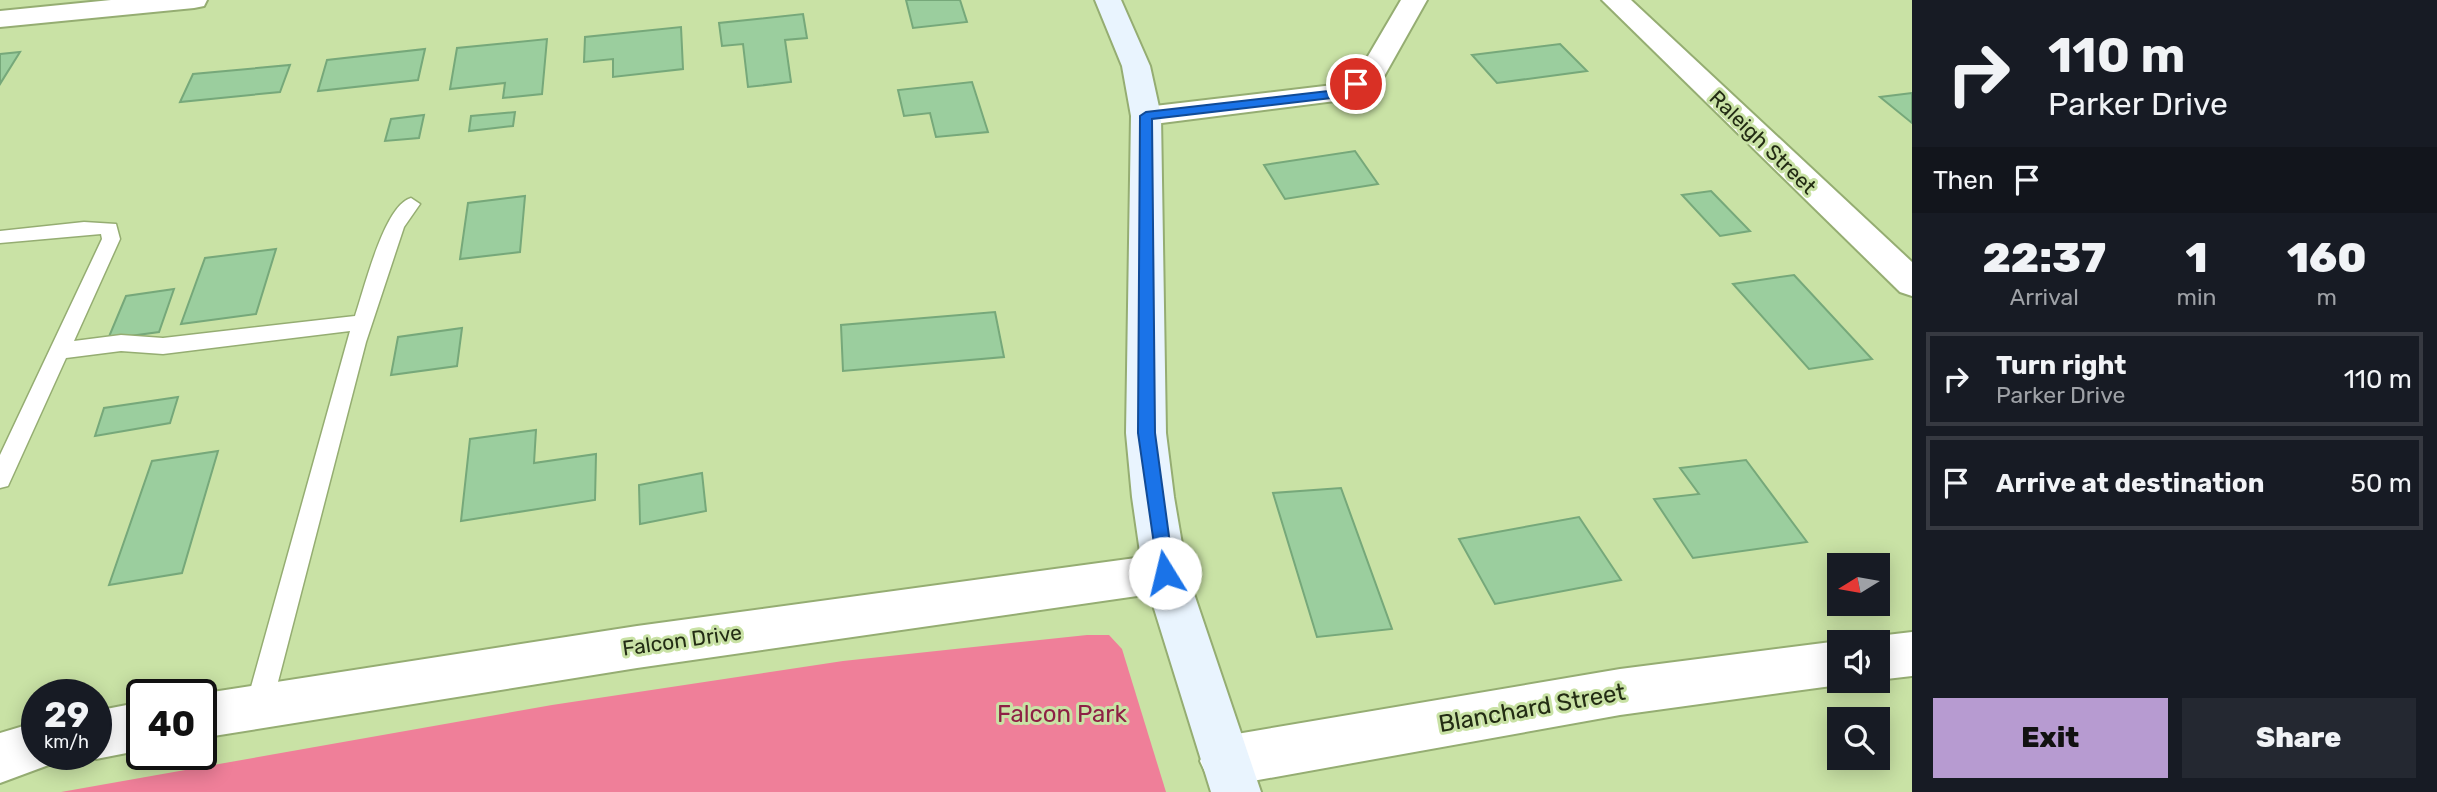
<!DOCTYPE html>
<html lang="en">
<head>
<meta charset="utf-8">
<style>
	:root { --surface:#171b24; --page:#242831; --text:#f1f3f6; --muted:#9ea1a6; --line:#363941; --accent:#b79bd1 }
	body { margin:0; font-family:Rubik,sans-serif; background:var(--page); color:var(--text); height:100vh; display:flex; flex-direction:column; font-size:26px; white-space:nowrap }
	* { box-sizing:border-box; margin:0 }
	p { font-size:23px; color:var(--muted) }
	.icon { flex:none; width:38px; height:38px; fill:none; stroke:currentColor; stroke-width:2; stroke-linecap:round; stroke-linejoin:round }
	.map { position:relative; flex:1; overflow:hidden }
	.sheet { display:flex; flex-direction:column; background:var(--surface); width:525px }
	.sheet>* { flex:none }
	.banner { background:#171b24; color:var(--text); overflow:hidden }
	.needle { width:46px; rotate:259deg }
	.fabs { position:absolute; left:1827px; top:553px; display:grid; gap:14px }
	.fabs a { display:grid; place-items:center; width:63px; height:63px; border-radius:0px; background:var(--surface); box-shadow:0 4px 18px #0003; font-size:35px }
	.speed { position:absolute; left:21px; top:679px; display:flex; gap:14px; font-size:35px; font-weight:700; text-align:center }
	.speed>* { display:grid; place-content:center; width:91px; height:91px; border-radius:50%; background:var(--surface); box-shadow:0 4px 18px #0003; line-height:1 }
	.speed small { font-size:18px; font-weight:400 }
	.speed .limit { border:4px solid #111; border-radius:10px; background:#fff; color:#111 }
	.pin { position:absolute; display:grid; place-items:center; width:60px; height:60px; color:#fff; margin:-30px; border:4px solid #fff; border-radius:50%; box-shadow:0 2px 7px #0007 }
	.me { position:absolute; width:77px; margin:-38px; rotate:351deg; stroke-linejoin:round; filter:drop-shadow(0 0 5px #0008) }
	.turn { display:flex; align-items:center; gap:24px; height:147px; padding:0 21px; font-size:32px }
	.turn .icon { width:91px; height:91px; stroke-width:2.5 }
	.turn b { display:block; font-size:49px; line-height:60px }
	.then { display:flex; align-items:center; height:66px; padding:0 21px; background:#0003; gap:14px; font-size:26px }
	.eta { display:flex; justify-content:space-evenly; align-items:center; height:119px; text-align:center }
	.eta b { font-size:42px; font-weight:800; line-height:49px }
	.button { display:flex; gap:14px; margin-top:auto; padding:14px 21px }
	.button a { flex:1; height:80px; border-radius:0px; background:var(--accent); color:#111; font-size:28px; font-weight:800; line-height:80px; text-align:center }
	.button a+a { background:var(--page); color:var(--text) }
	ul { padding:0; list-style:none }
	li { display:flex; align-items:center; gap:21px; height:94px; margin:0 14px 10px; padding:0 7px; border:4px solid var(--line); border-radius:0px }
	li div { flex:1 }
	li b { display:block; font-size:26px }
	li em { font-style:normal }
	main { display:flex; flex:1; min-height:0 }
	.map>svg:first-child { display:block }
	.green { fill:#ef7f99 }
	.building { fill:#9bce9e; stroke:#76a87a; stroke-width:2 }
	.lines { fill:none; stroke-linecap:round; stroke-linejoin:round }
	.lane-casing { stroke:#95ad72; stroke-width:3 }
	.street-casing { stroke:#95ad72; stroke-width:4 }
	.secondary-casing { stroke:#95ad72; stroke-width:4 }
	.lane { fill:#fff; fill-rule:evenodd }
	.street { fill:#fff; fill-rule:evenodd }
	.secondary { fill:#e9f4fe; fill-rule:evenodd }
	.route { fill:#1a73e8; stroke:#114b97; stroke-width:2 }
	.labels { text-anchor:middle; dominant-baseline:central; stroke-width:6; stroke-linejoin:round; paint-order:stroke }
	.street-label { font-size:21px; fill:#232c14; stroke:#c9e2a5 }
	.near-street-label { font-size:24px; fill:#232c14; stroke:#c9e2a5 }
	.near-park-label { font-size:24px; fill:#8d2044; stroke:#c9e2a5 }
</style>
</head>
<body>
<main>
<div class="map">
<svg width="1912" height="792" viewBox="0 0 1912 792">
	<rect width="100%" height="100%" fill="#c9e2a5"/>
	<path class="green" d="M1087,635h22l13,14 44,143h-1105l491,-87 291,-44z"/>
	<g class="building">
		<path d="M906,0h54l7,22 -54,6z"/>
		<path d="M803,14l4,24 -22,2 6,42 -43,5 -5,-43 -21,2 -3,-23z"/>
		<path d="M681,27l2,42 -70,8v-18l-29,3 1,-25z"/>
		<path d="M547,39l-5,55 -39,4 2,-15 -55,6 7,-41z"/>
		<path d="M1560,44l27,27 -90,12 -25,-28z"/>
		<path d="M425,49l-7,31 -100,11 9,-31z"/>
		<path d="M20,52l-20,32v-30z"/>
		<path d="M290,65l-10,27 -100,10 13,-28z"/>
		<path d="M972,82l16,50 -52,5 -6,-24 -26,3 -6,-26z"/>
		<path d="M1912,93v30l-32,-26z"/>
		<path d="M515,112l-2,14 -44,5 2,-15z"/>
		<path d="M424,115l-5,23 -34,3 6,-22z"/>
		<path d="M1355,151l23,33 -93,15 -21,-34z"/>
		<path d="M1711,191l39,40 -30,5 -38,-41z"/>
		<path d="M525,196l-5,56 -60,7 8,-56z"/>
		<path d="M276,249l-20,65 -75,10 24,-66z"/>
		<path d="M1794,275l78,84 -63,10 -76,-85z"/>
		<path d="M174,289l-15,43 -51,7 18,-43z"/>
		<path d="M995,312l9,45 -161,14 -2,-46z"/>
		<path d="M462,328l-5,38 -66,9 7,-38z"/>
		<path d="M178,397l-8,26 -75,13 9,-28z"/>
		<path d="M536,430l-2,33 62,-9 -1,46 -134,21 9,-82z"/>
		<path d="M218,451l-36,122 -73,12 43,-124z"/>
		<path d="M1746,460l61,82 -114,16 -39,-59 45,-5 -19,-26z"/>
		<path d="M702,473l4,38 -66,13 -1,-39z"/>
		<path d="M1341,488l51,141 -75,8 -44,-144z"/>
		<path d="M1579,517l42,63 -126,24 -36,-65z"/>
	</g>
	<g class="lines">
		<g class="lane-casing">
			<path id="lane" d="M411,198l9,6 -16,23 -38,115 -94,363 -4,9 -9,4 -9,-4 -4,-9 104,-374 -187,23 -42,-3 -55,7 -58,128 -8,2v-33l102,-216 -1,-5 -101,9v-12l84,-9 32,2 4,15 -46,102 47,-6 42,3 192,-22c9,-26 29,-111 56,-118z"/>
		</g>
		<g class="street-casing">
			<g id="street">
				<path d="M111,0h96l-3,6 -10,2 -194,19v-16z"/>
				<path d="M1401,0h26l-45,80 -31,19 -205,26 -11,-2 -4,-7 4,-7 11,-2 187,-22 28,-17z"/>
				<path d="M1602,0h29l281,262v34l-12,-4z"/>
				<path d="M1165,554l15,5 7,14 -7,14 -15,5 -528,76 -436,70v-43h-8l444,-69z"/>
				<path d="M1912,632v44l-34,4v-38h-15l15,-6z"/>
				<path d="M1839,641l3,1h-3v39h11l-11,4 -219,30 -395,71 -17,-8 -8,-17 8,-17 17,-8 395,-67z"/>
				<path d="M142,702v48l-46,9 -11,-5h11v-43z"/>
				<path d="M37,722v32h21l-4,9 -54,20v-50z"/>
			</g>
		</g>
		<g class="secondary-casing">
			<path id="secondary" d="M1095,0h26l29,66 11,50 5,317 8,64 13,76 74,219h-50l-68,-219 -11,-76 -6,-64 5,-317 -9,-50z"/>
		</g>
		<use href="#lane" class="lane"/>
		<use href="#street" class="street"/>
		<use href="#secondary" class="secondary"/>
	</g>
	<path class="route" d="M1356,80l4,1v5l-20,11 -188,22 3,314 19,140 -3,6 -6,2 -6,-2 -21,-146 2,-317 6,-4 191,-22z"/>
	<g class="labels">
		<g class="street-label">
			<text transform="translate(1763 142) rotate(44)">Raleigh Street</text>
			<text transform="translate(682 640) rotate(-8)">Falcon Drive</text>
		</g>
		<g class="near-street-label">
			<text transform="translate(1532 708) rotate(-10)">Blanchard Street</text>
		</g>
		<g class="near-park-label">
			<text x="1062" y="714">Falcon Park</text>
		</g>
	</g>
</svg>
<div class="fabs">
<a><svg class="needle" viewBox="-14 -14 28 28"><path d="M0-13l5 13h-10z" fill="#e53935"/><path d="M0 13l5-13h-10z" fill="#9ea1a6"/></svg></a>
<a><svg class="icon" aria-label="sound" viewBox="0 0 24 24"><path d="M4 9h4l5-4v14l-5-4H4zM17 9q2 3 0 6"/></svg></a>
<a><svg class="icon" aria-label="search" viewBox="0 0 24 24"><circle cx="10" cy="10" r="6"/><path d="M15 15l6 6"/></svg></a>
</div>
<div class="speed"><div>29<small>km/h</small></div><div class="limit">40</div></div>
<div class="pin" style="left:1356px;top:84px;background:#d93025"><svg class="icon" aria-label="arrive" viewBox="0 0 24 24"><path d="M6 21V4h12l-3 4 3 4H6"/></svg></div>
<svg class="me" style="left:1165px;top:573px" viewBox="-20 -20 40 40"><circle r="19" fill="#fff"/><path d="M0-13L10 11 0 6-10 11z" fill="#1a73e8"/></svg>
</div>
<section class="sheet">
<div class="banner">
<div class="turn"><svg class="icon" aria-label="right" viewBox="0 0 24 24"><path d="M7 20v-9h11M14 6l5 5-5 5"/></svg><div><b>110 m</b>Parker Drive</div></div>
<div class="then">Then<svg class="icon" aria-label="arrive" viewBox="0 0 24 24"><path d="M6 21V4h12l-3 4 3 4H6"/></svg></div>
</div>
<div class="eta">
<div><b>22:37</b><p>Arrival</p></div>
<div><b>1</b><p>min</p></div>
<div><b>160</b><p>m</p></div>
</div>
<ul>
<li><svg class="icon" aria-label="right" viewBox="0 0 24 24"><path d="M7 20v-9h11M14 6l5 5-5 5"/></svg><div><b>Turn right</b><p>Parker Drive</p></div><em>110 m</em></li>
<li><svg class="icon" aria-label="arrive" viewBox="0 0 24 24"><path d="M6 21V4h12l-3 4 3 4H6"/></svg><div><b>Arrive at destination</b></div><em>50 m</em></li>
</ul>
<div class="button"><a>Exit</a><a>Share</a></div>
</section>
</main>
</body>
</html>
